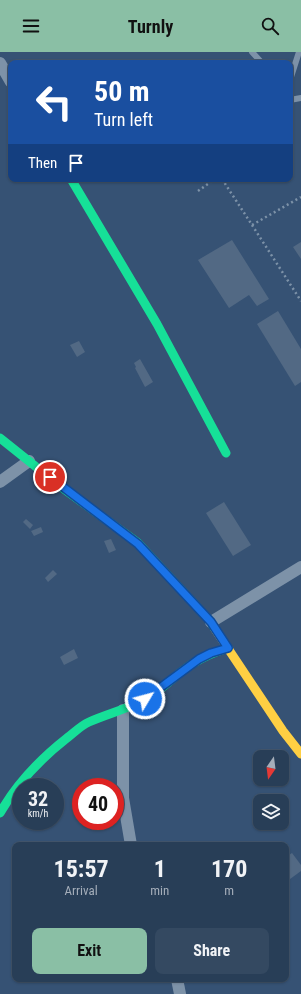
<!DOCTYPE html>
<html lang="en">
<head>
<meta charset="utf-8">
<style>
	:root { --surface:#283e57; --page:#344961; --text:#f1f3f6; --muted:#a5aeba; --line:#44576d; --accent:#8abfa5 }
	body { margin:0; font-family:"Roboto Condensed",sans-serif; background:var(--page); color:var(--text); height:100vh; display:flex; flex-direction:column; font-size:15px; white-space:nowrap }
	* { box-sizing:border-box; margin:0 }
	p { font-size:13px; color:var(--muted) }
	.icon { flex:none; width:22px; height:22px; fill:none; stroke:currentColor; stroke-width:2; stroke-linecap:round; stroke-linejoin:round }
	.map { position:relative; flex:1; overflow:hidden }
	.drawer { position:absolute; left:12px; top:790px; width:277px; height:140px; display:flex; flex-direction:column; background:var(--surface); border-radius:8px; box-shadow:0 1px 3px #0004,0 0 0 1px var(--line) }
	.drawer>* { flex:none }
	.hud { position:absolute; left:8px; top:8px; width:285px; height:122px; border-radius:8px; box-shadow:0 1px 3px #0004,0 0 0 1px var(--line); background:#1a4fa0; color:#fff; overflow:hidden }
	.needle { width:26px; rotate:194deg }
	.controls { position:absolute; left:253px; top:698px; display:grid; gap:8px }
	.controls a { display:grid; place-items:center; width:36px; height:36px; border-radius:8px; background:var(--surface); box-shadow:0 1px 3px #0004,0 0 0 1px var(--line); font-size:20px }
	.speed { position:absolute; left:12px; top:726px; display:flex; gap:8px; font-size:20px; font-weight:700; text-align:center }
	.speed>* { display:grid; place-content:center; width:52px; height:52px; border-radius:50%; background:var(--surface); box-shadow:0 1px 3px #0004,0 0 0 1px var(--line); line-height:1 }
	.speed small { font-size:10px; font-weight:400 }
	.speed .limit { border:6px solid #d22; background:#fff; color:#111 }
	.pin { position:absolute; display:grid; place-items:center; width:34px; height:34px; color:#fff; margin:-17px; border:2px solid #fff; border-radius:50%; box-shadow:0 1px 4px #0007 }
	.me { position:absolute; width:44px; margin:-22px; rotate:53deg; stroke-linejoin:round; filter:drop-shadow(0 0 3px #0008) }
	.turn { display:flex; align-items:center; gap:14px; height:84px; padding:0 20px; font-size:18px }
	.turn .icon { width:52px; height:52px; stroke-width:2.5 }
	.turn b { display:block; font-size:28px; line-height:34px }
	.then { display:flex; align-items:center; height:38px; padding:0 20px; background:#0003; gap:8px; font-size:15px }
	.eta { display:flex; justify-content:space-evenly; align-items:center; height:68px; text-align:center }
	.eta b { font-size:24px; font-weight:700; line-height:28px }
	.button { display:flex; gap:8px; margin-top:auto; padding:8px 20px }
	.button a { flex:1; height:46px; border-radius:8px; background:var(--accent); color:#111; font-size:16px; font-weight:700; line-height:46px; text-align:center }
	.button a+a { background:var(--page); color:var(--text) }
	header { display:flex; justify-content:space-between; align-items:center; height:52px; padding:0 20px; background:var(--accent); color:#111; font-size:18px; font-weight:700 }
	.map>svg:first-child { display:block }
	.building { fill:#526984 }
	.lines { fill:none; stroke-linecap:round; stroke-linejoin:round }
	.path { stroke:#7d92a8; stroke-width:2.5; stroke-dasharray:2 3; stroke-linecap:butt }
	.lane { stroke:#7d92a8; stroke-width:6 }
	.street { stroke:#7d92a8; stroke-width:12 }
	.fast { stroke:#16e098; stroke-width:9 }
	.slow { stroke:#ffcf43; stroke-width:9 }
	.route-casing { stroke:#114b97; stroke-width:10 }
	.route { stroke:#1a73e8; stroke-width:7 }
</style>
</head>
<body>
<header><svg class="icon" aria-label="menu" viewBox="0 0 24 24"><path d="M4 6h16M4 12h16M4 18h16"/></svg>Turnly<svg class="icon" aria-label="search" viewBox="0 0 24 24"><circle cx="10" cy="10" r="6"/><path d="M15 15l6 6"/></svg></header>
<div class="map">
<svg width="301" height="942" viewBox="0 0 301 942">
	<rect width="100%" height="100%" fill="#365274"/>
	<g class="building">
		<path d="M232,188l37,59 -12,7 -8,-11 -20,13 -31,-48z"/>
		<path d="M301,190v17l-8,-12z"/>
		<path d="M278,259l23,38v33l-6,4 -38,-62z"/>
		<path d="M79,289l6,11 -8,5 -7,-12z"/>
		<path d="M140,307l13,23 -8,5 -10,-19 1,-1 -2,-4z"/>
		<path d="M224,450l27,43 -18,11 -27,-43z"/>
		<path d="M26,467l7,6 -3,4 -7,-7z"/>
		<path d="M41,475l2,5 -9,4 -3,-5z"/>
		<path d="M111,487l5,11 -7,3 -5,-12z"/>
		<path d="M53,518l4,4 -9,8 -3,-4z"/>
		<path d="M74,597l4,9 -14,7 -4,-8z"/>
		<path d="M292,801l9,12v6l-15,11v-25z"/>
	</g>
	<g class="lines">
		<g class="path">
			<path d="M222,127l30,46 49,-28"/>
			<path d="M198,139l17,-12"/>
			<path d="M252,173l49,76"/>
		</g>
		<g class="lane">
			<path d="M252,0l10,11"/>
			<path d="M290,28l9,-28"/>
			<path d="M290,48l11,-2"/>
		</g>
		<g class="street">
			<path d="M0,11l11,19"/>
			<path d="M0,430l29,-21"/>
			<path d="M211,570l90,-55"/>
			<path d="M123,658v88l8,47"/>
			<path d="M177,927l3,15"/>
		</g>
		<g class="fast">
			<path d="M71,127l86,145 69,129"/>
			<path d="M0,386l60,48 78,57 73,79 4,7"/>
			<path d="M0,761c17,-30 39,-53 67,-75 7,-5 13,-12 22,-16 20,-9 43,-14 62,-26 14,-10 26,-22 41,-32 11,-7 23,-12 36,-16"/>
		</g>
		<path class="slow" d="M215,577l68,102 18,23"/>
	</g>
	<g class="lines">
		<g class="route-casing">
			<path id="route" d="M50,425l88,67 73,78 17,26 -17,5 -12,6 -54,40"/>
		</g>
		<use href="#route" class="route"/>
	</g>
</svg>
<div class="controls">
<a><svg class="needle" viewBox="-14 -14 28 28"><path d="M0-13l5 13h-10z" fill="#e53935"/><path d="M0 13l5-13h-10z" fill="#a5aeba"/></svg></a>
<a><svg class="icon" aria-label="layers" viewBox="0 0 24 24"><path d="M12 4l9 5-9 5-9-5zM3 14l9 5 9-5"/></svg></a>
</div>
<div class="speed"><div>32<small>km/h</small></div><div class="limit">40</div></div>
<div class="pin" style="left:50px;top:425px;background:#d93025"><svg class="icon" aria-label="arrive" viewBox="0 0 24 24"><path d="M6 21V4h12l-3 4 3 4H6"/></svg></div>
<svg class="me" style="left:145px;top:647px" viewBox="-20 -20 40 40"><circle r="17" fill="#1a73e8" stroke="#fff" stroke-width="3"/><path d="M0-11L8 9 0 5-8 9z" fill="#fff"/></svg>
<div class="hud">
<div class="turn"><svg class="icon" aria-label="left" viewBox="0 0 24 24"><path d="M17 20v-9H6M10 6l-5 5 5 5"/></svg><div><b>50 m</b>Turn left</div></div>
<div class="then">Then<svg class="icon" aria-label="arrive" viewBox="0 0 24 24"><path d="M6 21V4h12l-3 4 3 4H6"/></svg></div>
</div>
<section class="drawer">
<div class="eta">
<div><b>15:57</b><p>Arrival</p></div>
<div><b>1</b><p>min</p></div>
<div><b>170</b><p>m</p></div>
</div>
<div class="button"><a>Exit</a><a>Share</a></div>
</section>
</div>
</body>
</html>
